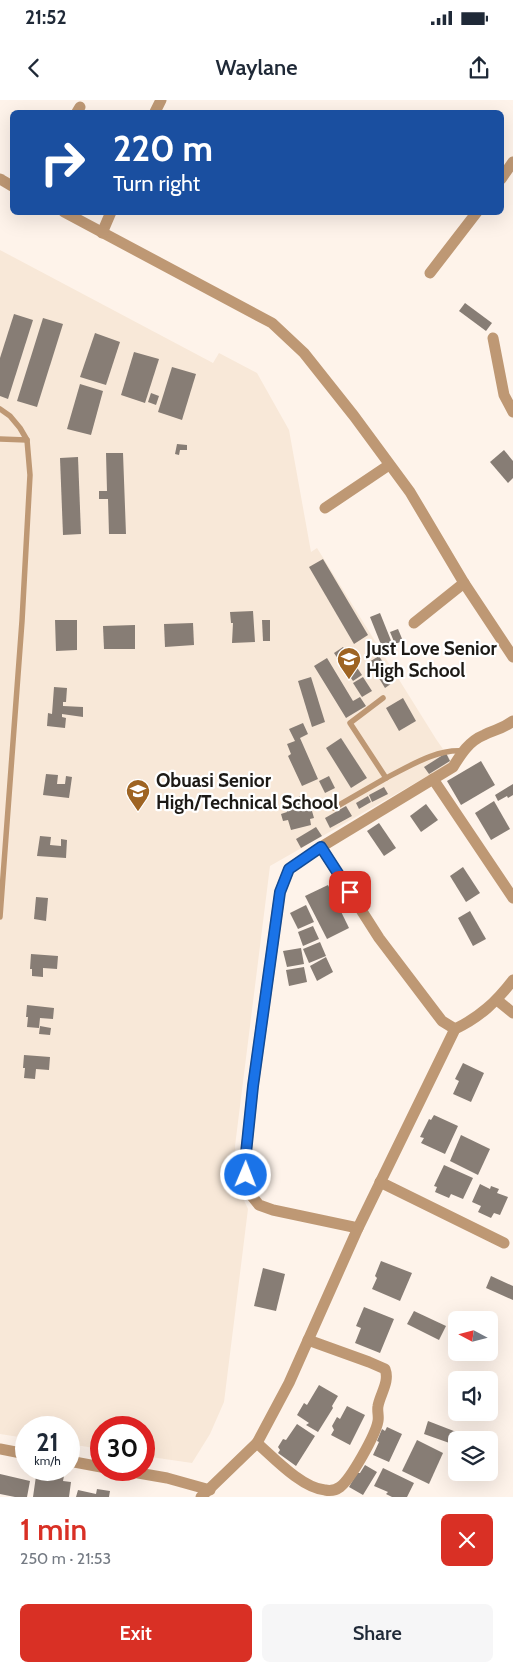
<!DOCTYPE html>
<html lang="en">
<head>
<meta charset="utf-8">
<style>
	:root { --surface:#fff; --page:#f6f6f7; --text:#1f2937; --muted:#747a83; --accent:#d93025 }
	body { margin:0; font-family:Cabin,sans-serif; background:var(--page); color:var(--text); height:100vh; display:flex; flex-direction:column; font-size:19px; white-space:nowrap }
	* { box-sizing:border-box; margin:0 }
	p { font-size:16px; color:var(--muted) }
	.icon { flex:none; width:28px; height:28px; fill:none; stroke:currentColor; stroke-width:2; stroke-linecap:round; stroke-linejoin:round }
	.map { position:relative; height:1397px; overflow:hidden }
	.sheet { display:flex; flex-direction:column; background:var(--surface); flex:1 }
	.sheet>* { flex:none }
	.hud { position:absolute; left:10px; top:10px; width:494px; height:105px; border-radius:8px; box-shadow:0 5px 20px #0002; background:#1a4fa0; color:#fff; overflow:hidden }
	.needle { width:32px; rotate:277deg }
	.buttons { position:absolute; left:448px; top:1211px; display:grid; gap:10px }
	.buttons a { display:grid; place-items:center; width:50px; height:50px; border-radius:8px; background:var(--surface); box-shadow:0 5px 20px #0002; font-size:25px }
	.speed { position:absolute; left:15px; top:1316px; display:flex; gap:10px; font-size:25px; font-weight:700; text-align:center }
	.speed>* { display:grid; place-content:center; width:65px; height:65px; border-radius:50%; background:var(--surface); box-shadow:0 5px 20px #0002; line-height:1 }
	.speed small { font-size:12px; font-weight:400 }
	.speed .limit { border:8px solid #d22; background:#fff; color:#111 }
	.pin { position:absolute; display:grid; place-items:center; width:42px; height:42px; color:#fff; margin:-21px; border-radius:10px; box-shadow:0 2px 8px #0006 }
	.me { position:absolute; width:55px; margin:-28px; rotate:1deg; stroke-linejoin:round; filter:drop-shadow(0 0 4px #0008) }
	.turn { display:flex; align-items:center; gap:18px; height:105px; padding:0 20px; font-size:22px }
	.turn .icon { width:65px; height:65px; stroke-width:2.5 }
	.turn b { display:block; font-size:35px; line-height:42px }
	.round { display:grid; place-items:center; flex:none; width:52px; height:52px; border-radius:8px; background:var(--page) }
	.head { display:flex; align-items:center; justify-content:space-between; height:85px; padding:0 20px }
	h1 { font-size:30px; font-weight:600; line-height:38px; color:var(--accent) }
	.cta { display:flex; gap:10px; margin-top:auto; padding:10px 20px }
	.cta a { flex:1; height:58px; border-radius:8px; background:var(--accent); color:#fff; font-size:20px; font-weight:600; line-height:58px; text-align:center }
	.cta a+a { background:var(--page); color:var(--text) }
	.status { display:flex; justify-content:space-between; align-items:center; height:35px; padding:0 25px; background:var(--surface); direction:ltr }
	.status svg { height:14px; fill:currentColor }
	header { display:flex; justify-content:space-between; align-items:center; height:65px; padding:0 20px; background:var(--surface); font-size:22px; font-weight:600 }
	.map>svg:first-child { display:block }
	.built { fill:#f8e8d8 }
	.building { fill:#877d75 }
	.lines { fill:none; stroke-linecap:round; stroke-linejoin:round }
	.lane { stroke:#be9874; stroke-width:5.5 }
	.street { stroke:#be9874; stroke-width:11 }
	.route-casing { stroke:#114b97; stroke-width:12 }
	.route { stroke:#1a73e8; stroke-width:9 }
	.labels { text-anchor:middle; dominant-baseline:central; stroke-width:4.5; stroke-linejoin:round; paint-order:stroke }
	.poi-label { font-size:19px; font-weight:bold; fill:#1d1a16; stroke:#fff; text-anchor:start }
</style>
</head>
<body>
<div class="status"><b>21:52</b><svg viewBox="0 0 49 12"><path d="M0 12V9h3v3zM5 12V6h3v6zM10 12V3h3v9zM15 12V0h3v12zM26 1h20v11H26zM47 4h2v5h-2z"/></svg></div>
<header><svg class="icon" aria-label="back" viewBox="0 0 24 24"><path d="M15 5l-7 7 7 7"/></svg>Waylane<svg class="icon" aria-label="share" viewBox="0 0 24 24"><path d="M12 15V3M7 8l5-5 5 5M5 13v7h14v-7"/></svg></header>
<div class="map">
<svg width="513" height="1397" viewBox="0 0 513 1397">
	<rect width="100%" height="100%" fill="#fef3ea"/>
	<path class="built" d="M0,150l213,113 6,-10 38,20 32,57 22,122 6,-4 119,191 16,23 -182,104 -35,280 4,43 9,20 -24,193 -14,32 -18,29 -48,-7v-28h-43v21l-32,-5v-16h-43v10l-26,-4z"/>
	<g class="building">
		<path d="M465,203l27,20 -6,8 -27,-20z"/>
		<path d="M14,214l19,6 -25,79 -8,-3v-38z"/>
		<path d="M43,218l20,6 -26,83 -20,-6z"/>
		<path d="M95,233l25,9 -14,43 -26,-8z"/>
		<path d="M134,252l25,7 -14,44 -24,-8z"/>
		<path d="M172,267l24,7 -14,46 -24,-8z"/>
		<path d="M80,284l23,7 -12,44 -24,-6z"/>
		<path d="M151,293l8,3 -3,9 -8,-3z"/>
		<path d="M177,344l10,1v5h-7l-1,5 -4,-1z"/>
		<path d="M504,350l9,11v17l-5,5 -18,-21z"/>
		<path d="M106,353h17l3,81h-17l-1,-35h-9v-8h8z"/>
		<path d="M78,357l3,77 -18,1 -3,-77z"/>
		<path d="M323,459l45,76 -14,9 -45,-77z"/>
		<path d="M253,511l2,31 -23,1 1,-20h-2l-1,-11z"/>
		<path d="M380,513l12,30 -10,4 -12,-30z"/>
		<path d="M55,520h22v30l-21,1z"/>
		<path d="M262,520h8v21h-7z"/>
		<path d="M193,523l1,22 -29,2 -1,-23z"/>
		<path d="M135,525v24h-31l-1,-23z"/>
		<path d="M398,529l5,12 -8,3 -5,-12z"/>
		<path d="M343,547l19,28 -9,6 -19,-28z"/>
		<path d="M379,556l16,25 -10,7 -16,-26z"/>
		<path d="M327,558l26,43 7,-4 6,9 -20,12 -32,-52z"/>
		<path d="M311,577l14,45 -13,5 -14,-46z"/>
		<path d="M363,577l9,14 -10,6 -9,-14z"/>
		<path d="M54,587l13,1 -1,14h-3v4l20,1v10l-21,-3v3l4,1 -1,10 -18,-2 1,-13 4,1z"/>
		<path d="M403,598l13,23 -17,10 -13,-23z"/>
		<path d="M303,623l5,11 -8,4 18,41 -16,7 -14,-30 3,-2 -4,-10 8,-3 -6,-12z"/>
		<path d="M341,638l26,40 -16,10 -25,-40z"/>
		<path d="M446,653l4,8 -21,13 -5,-7z"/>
		<path d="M481,661l14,24 -34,20 -14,-24z"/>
		<path d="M46,674l12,1 -1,9h8l1,-8 6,1 -3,21 -26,-3z"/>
		<path d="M329,676l6,12 -10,5 -6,-12z"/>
		<path d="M513,684v11l-5,3 -1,-2 -9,5 -3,-6z"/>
		<path d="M384,687l4,7 -16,8 -3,-7z"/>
		<path d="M302,696l3,10 5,-2 4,14 -4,1 1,6 -20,5 -3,-10 -5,1 -2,-7 6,-2 -3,-11z"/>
		<path d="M368,696l3,6 -12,7 -3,-6z"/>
		<path d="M494,701l16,28 -19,11 -16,-27z"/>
		<path d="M426,704l12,16 -17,12 -11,-16z"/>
		<path d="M346,706l6,10 -22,12 -5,-10z"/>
		<path d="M379,723l17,25 -12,8 -17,-25z"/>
		<path d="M316,727l6,9 -21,12 -5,-9z"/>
		<path d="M40,736l11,1 -1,8 11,1v-7l6,1 -1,18 -29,-2z"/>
		<path d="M463,767l17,26 -14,9 -16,-26z"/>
		<path d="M363,773l3,6 -8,5 -4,-6z"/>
		<path d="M328,785l21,43 -22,11 -22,-43z"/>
		<path d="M36,797l12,1 -2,23 -12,-2z"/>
		<path d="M306,805l8,17 -16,7 -8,-16z"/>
		<path d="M470,811l16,28 -13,7 -15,-28z"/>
		<path d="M313,826l6,13 -16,7 -5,-14z"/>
		<path d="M320,842l6,14 -17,7 -6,-14z"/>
		<path d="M301,848l3,16 -17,3 -4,-16z"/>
		<path d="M31,854l27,2 -1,13 -14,-1v9l-11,-1v-7h-2z"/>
		<path d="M326,857l7,15 -16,9 -7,-15z"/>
		<path d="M304,867l3,15 -18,4 -3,-16z"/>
		<path d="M27,905l27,3 -1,11 -13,-1 -1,10 -12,-1 1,-10h-2z"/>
		<path d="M40,926l11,2 -1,7 -11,-1z"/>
		<path d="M24,955l26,2 -1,13 -13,-1 -1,10 -11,-1 1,-10h-2z"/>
		<path d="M463,963l21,10 -13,29 -18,-8 6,-13 -4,-2z"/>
		<path d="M434,1015l24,11 -13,28 -24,-11 3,-5 -4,-1 9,-18 2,1z"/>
		<path d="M461,1035l29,14 -12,26 -28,-14z"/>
		<path d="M444,1065l29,13 -10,21 -12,-5 -2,4 -14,-6 2,-5 -3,-1z"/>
		<path d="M480,1084l10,5 1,-3 8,3 -2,4 11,4 -8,18 -6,-2 -3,5 -13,-6 3,-6 -9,-4z"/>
		<path d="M381,1161l31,12 -12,28 -28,-12 5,-11 -2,-2z"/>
		<path d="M263,1168l22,6 -9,37 -22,-5z"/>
		<path d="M491,1176l22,10v14l-27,-12z"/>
		<path d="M364,1207l30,12 -14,34 -25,-10 6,-15 -5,-2z"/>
		<path d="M414,1211l32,15 -7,14 -32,-16z"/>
		<path d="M319,1285l19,11 -6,10 1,2 -15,24 -12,-7 3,-2 -12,-8 7,-12 3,2z"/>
		<path d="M347,1306l18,9 -15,30 -19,-10 3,-5 -2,-4 5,-9 3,2z"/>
		<path d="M428,1321l31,12 -4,12 -31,-11z"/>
		<path d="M297,1324l18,12 -19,30 -18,-13 2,-3 -2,-3 5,-8 3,1z"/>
		<path d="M387,1327l15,7 -13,28 -16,-7 6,-13 -2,-1 5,-12 3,2z"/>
		<path d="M417,1340l26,13 -14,31 -27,-13z"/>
		<path d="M365,1365l12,7 -14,23 -14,-8 8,-14h3z"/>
		<path d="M383,1368l31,15 -7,14h-15l-6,-3 2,-2 -14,-6z"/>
		<path d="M45,1373l19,3 -1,5 8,1 -2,15h-36l3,-21 9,2z"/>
		<path d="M0,1374l30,7 -3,16h-12l-15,-3z"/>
		<path d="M97,1389l13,2 -1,6h-33l2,-7 18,4z"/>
	</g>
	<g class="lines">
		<g class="lane">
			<path d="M0,309l10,7 10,12 7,12 3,35 -8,146 -22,296"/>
			<path d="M0,339l27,1"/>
			<path d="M383,598l-33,25 36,55c24,-12 50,-29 77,-27"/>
			<path d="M334,708l52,-30"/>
		</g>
		<g class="street">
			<path d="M77,12l3,-5"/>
			<path d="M155,12l6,-12"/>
			<path d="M0,79l12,7"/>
			<path d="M501,79l12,-17"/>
			<path d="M64,112l208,111 32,30 50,63 56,76 54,91 49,74"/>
			<path d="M102,133l9,-21"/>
			<path d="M430,173l47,-61"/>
			<path d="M493,238l11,57 9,17"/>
			<path d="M325,408l64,-43"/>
			<path d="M414,523l50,-40"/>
			<path d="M513,621c-12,9 -18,8 -29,14 -15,6 -23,19 -31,32l-132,80 -32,22 -9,23 -27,194 -7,67v22l5,20 8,10 14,5 85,18 97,-199c25,-12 41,-27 58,-49"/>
			<path d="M433,679l80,119"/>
			<path d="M321,747l58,91 63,83 13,8"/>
			<path d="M497,900l16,13"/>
			<path d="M380,1082l124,61"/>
			<path d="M257,1343c17,15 45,45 68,47 5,1 11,0 15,-3 11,-8 36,-53 38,-66 1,-5 -1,-10 0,-15 2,-12 12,-24 7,-37l-16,-7 -61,-22"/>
			<path d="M0,1349l26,5"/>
			<path d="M69,1361l32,6"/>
			<path d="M121,1370l46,8 43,12"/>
			<path d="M201,1397l56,-54 32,-60 69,-155"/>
		</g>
	</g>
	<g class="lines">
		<g class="route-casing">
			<path id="route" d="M246,1075v-22l7,-67 27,-194 9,-23 32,-22 29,45"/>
		</g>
		<use href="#route" class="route"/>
	</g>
	<defs>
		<g id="school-pin" transform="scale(1.25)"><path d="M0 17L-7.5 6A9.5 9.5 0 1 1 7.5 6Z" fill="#9e6423" stroke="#fff"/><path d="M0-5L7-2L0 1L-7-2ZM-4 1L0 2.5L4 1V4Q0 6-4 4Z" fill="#fff"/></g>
	</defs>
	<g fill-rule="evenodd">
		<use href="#school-pin" x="349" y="559"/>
		<use href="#school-pin" x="138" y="691"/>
	</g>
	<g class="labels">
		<g class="poi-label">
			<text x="366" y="548">Just Love Senior<tspan x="366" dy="22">High School</tspan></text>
			<text x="156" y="680">Obuasi Senior<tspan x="156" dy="22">High/Technical School</tspan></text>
		</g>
	</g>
</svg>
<div class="buttons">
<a><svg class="needle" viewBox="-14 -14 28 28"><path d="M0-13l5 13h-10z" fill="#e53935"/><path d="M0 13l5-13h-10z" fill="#747a83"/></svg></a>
<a><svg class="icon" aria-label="sound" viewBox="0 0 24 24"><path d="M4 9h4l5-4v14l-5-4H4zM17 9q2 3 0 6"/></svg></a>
<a><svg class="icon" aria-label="layers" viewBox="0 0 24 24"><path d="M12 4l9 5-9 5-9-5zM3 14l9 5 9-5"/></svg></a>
</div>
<div class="speed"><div>21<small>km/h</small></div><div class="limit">30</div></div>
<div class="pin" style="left:350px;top:792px;background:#d93025"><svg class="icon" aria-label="arrive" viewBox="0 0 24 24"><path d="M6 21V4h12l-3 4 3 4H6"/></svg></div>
<svg class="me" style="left:246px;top:1075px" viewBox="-20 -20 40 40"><circle r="17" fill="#1a73e8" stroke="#fff" stroke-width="3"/><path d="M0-11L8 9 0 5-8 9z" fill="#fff"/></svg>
<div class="hud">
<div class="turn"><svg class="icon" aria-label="right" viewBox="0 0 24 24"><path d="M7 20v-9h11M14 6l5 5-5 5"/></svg><div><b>220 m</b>Turn right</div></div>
</div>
</div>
<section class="sheet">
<div class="head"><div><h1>1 min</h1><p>250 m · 21:53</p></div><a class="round" style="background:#d93025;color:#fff"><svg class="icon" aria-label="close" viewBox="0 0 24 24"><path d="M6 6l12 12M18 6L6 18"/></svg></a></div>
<div class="cta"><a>Exit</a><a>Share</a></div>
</section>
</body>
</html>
